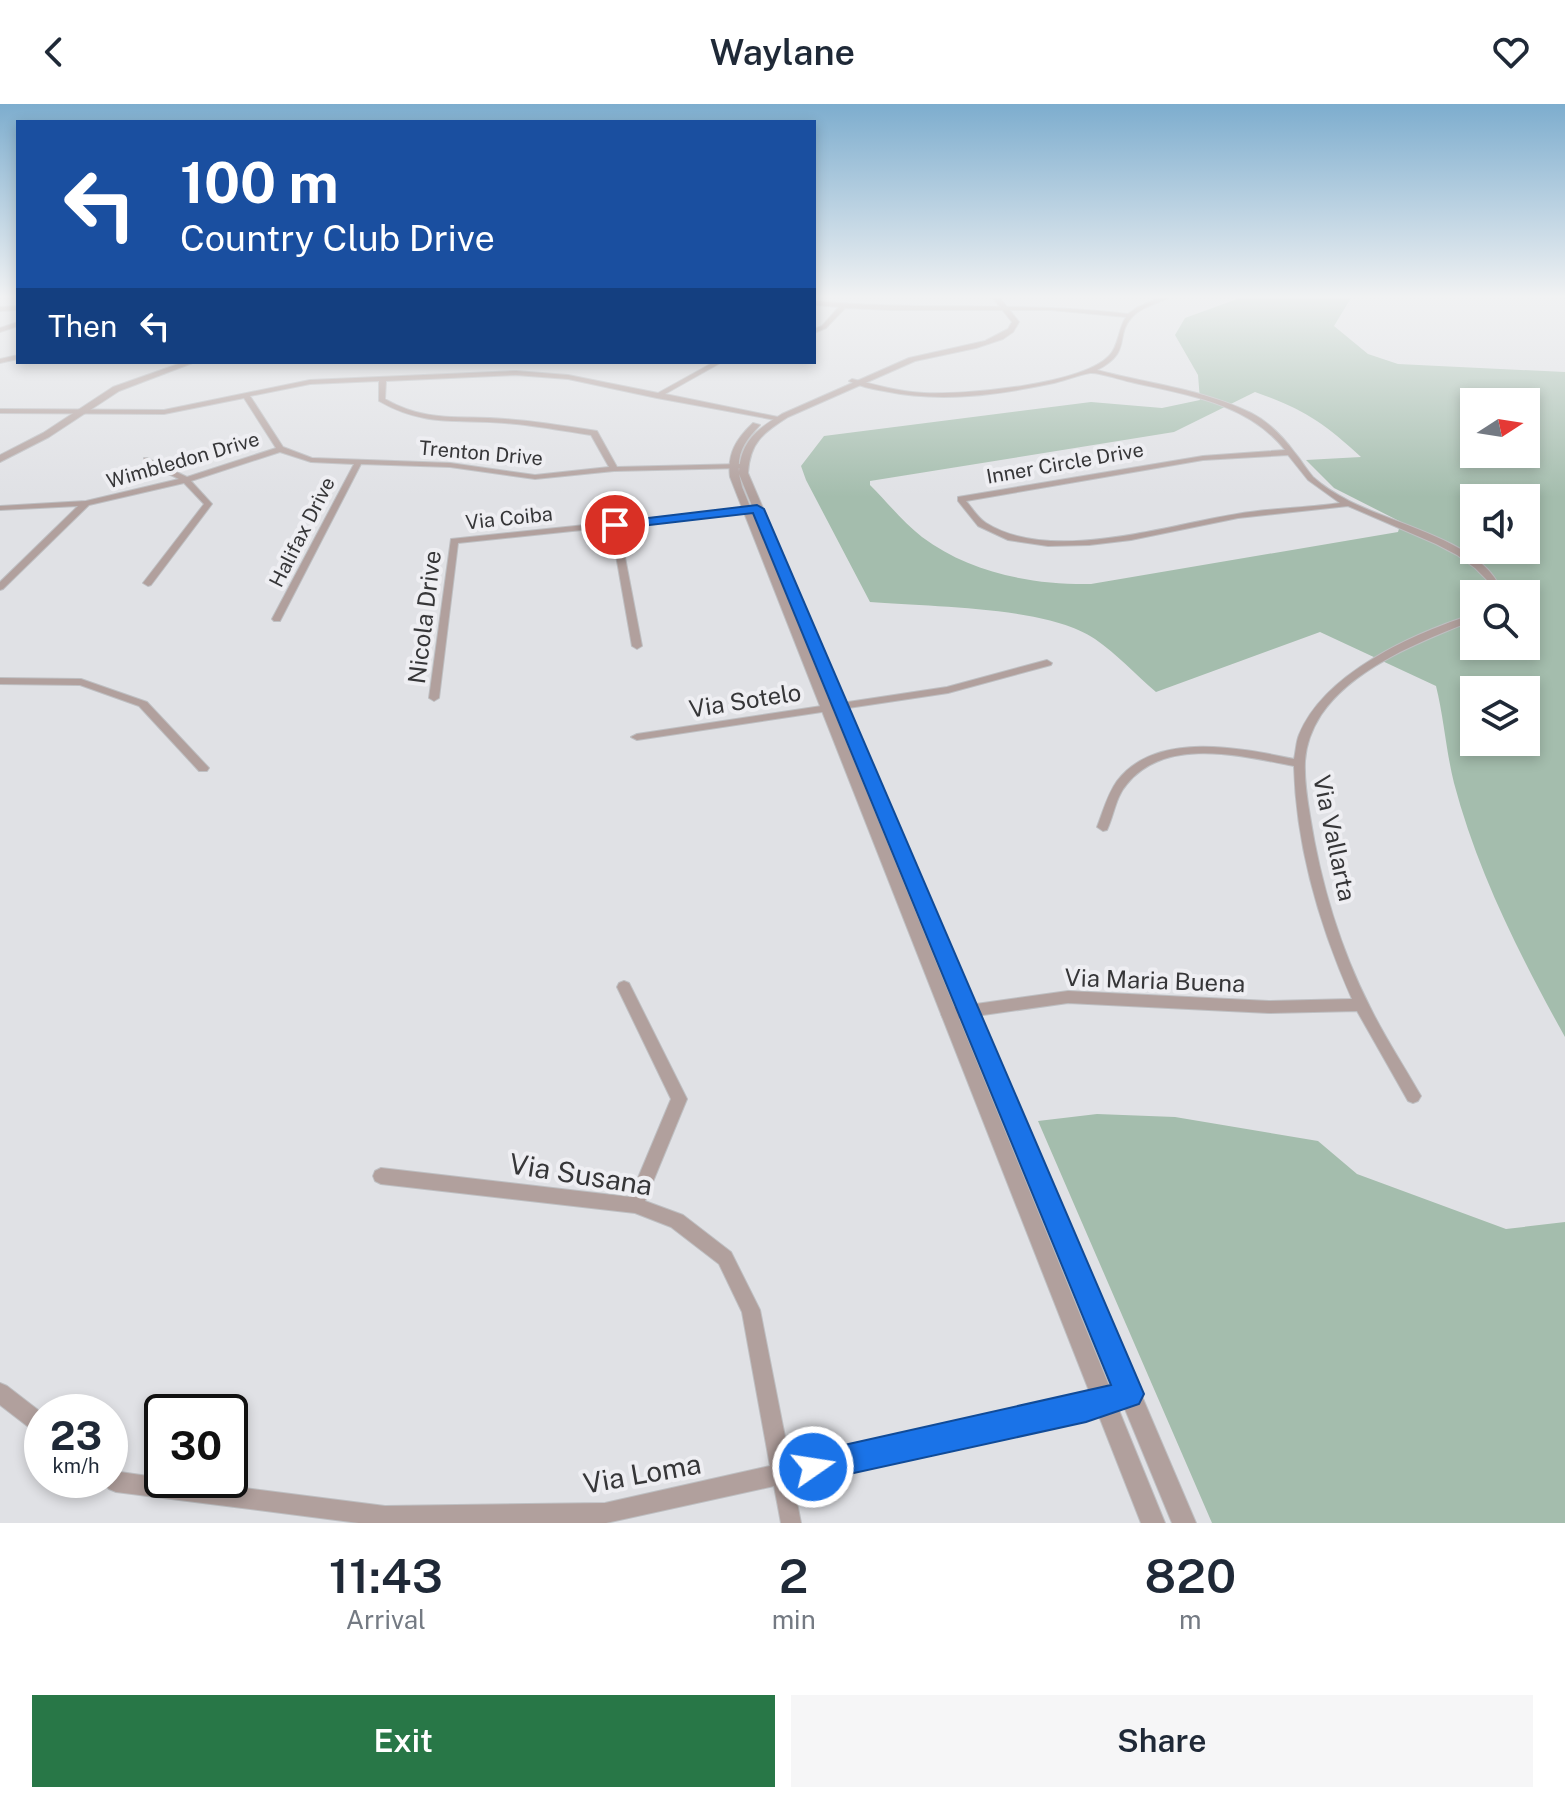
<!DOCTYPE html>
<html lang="en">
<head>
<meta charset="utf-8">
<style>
	:root { --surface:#fff; --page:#f6f6f7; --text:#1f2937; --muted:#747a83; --accent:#287747 }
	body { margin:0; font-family:"Public Sans",sans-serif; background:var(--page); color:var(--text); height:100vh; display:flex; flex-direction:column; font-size:30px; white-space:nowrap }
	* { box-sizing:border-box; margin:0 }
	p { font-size:26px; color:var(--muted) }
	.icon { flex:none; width:44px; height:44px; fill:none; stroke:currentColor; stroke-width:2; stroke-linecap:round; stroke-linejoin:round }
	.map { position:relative; height:1419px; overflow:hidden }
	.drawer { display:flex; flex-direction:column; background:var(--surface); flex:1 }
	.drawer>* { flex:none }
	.hud { position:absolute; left:16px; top:16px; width:800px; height:244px; border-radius:0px; box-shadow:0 4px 12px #0003; background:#1a4fa0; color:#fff; overflow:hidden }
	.needle { width:52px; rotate:78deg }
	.fabs { position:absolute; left:1460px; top:284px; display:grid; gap:16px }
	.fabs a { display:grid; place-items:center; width:80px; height:80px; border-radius:0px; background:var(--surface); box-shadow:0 4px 12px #0003; font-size:40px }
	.speed { position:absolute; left:24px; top:1290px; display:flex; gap:16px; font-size:40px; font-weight:700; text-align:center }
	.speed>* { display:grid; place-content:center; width:104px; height:104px; border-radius:50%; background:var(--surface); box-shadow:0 4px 12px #0003; line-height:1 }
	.speed small { font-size:20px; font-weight:400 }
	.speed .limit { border:4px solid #111; border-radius:12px; background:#fff; color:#111 }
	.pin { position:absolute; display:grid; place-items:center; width:68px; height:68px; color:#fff; margin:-34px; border:4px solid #fff; border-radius:50%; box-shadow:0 2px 8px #0007 }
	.me { position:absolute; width:88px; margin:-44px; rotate:77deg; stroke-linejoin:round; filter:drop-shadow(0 0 6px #0008) }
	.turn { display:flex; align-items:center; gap:28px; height:168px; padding:0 32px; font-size:36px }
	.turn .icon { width:104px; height:104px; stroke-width:2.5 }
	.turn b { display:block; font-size:56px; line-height:68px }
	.then { display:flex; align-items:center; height:76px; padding:0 32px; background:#0003; gap:16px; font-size:30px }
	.eta { display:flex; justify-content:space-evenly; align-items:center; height:136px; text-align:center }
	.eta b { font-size:48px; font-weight:600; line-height:56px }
	.primary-button { display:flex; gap:16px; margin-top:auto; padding:16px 32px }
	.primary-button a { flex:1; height:92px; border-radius:0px; background:var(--accent); color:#fff; font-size:32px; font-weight:600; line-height:92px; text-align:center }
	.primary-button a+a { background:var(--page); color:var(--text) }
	header { display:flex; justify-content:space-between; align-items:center; height:104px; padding:0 32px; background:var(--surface); font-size:36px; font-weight:600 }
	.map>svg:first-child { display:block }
	.green { fill:#a4bdad; fill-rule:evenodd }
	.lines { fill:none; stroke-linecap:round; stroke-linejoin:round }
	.minor-casing { stroke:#bebfc2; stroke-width:2 }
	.tertiary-casing { stroke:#bebfc2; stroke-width:2 }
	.minor { fill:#b1a09d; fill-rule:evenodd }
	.tertiary { fill:#b1a09d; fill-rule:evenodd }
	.route { fill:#1a73e8; stroke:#114b97; stroke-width:2 }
	.labels { text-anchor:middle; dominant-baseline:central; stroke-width:8; stroke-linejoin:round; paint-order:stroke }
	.far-street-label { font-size:20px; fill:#363638; stroke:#eeeef2 }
	.street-label { font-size:24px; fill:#363638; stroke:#eeeef2 }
	.near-street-label { font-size:28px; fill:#363638; stroke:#eeeef2 }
</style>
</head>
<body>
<header><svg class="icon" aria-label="back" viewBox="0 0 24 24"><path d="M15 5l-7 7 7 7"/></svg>Waylane<svg class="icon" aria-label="heart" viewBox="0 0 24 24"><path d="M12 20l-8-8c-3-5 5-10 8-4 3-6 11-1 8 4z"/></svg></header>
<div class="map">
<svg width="1565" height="1419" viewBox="0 0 1565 1419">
	<rect width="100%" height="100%" fill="#e0e1e5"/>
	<g class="green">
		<path d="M1240,194h111l-17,28 34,28 30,10 167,8v665c-44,-79 -88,-166 -111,-254 -8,-32 -10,-65 -18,-97l-116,-54 -164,60c-20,-17 -39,-38 -61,-53 -48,-33 -166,-32 -225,-37l-64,-122 -5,-14 23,-30 267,-34 71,6 38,-8 -2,-25 -23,-40 10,-17zM1255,288c48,17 68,30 106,65l-55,3 28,28 67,34 -3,10 -307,52c-58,1 -121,-11 -169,-47 -19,-15 -35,-35 -52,-52v-4l304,-49zM1474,298h52v52h-52zM1474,394h52v52h-52zM1474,490h52v52h-52zM1474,586h52v52h-52z"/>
		<path d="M1097,1010l78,3 143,24 39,33 149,55 59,-7v301h-353l-174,-402z"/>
	</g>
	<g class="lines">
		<g class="minor-casing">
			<g id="minor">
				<path d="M1159,194h9c-12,6 -27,9 -36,19 -18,19 1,35 -35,53 51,14 106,19 154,43 18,9 33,25 44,40 6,7 11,16 18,24 11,10 23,17 36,24 41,21 118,38 145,76 4,5 5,12 8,17h-10l-5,-14 -12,-12 -18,-13 -21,-11 -88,-38 -110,12 -107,22 -42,5 -41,1 -40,-6 -30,-14 -20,-25v-4l245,-41 82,-6c-37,-47 -98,-55 -154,-68 -10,-2 -32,-10 -41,-9 -12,2 -24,7 -36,10 -57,12 -113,20 -170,8 -12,-2 -25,-5 -35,-10l3,-2c24,6 48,13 72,14 40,2 157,-8 185,-37 10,-10 9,-27 17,-39l-75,-7h-158l-48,-2 -19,20 -12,5v-4l8,-3 17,-19 -25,-2v-4c105,10 210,0 314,13l10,-7zM1288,351l20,25 32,23c-34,5 -69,5 -103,11 -70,11 -186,50 -251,9 -8,-5 -14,-15 -20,-22l237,-41z"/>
				<path d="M18,202v4l-18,1v-4z"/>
				<path d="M18,218v4l-18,6v-4z"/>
				<path d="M18,251v4l-18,4v-4z"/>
				<path d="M714,258h8l-57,32 113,23 4,2 -1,2 -124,-23 -89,-19 -52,-4 -130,6 -1,18c42,24 74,16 120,20 30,2 61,7 92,12l20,36 125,-3 4,2 -4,2 -128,3 -79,8 -85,-12 -89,-3 -81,157h-6l-2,-2 82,-155 -43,-2 -31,-10 -89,29 21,23 -61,81 -3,1 -5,-3 61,-79 -20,-21 -95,22 -86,84 -3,1v-8l78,-76 -78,4v-4l86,-5 93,-22 -35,-17v-4h3l40,19 89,-29 -32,-50 -80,16 -164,-1v-4l164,1 146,-30 206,-9 52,4 90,18zM379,277v20c45,26 77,18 126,22 29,2 58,8 86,12l18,32 -74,8 -85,-12 -138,-5 -29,-11 -33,-51 60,-12z"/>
				<path d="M757,403l4,2 -1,2 -141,15 23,120 -5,3 -5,-3 -21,-119 -153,16 -19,155 -5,3 -5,-3 22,-159z"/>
				<path d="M1474,510v6c-52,21 -121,47 -153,95 -9,14 -15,30 -16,46 -1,18 2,37 5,55 10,64 30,132 60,191 14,29 32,56 48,84l3,5 -3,5 -5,2 -5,-2 -51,-90 -88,2 -201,-10 -120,17 -5,-2 -2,-4 2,-4 5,-2 120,-17 201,10 83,-2c-32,-72 -56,-153 -58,-233 -52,-10 -128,-30 -167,18 -11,12 -13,31 -20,46l-4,1 -6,-4c6,-15 10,-32 20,-46 39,-51 124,-33 177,-22 2,-8 2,-17 5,-24 25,-62 115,-102 175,-121z"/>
				<path d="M1047,556l5,3 -1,2 -103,28 -311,47 -6,-3 6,-3 310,-47z"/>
				<path d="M0,574l81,1 66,23 62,66 -2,3h-8l-60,-65 -59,-21 -80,-1z"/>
				<path d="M624,877l5,2 58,116 -42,102 38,14 48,37 29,58 30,152 296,-65 43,-13 7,3 3,7 -3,7 -50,16 -293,65 8,41h-20l-7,-37 -168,37h-247l-243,-31 -7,-3 -8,-9h9v-13l10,5 42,6v2h19l204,26 220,-3 165,-37 -28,-154 -23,-48 -48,-37 -36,-14 -254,-29 -6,-3 -2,-5 2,-5 6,-3 249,29 41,-98 -54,-112 2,-4z"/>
				<path d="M0,1279l7,3 35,27v22l-7,-3 -35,-27z"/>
			</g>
		</g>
		<g class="tertiary-casing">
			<g id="tertiary">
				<path d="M993,194h7l19,24 -6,10 -10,7 -27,9 -61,13 -127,56c-25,16 -38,25 -40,56l448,1050h-24l-433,-1049 3,13 423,1036h-24l-411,-1046c-3,-23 6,-38 23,-54l7,2c-14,15 -23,26 -21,47 2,-31 17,-42 43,-58l127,-56 76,-17 23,-12 4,-7z"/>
				<path d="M184,258h11l-76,29 -70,46 -49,25v-7l43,-22 70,-46z"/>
			</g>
		</g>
		<use href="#minor" class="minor"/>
		<use href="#tertiary" class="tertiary"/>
	</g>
	<linearGradient id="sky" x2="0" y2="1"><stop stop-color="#7dadce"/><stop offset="0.49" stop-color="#f1f2f3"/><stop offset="1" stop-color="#f1f2f3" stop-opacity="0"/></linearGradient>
	<rect width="1565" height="393" fill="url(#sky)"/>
	<path class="route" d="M757,401l7,4 380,885 -5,10 -53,18 -273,60 -11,-4 -4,-11 4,-11 11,-4 298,-67 -358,-872 -138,16 -6,-4 6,-3z"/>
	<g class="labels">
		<g class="far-street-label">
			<text transform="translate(481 349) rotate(5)">Trenton Drive</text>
			<text transform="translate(183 356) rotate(-16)">Wimbledon Drive</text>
			<text transform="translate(1065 359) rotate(-10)">Inner Circle Drive</text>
			<text transform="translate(509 414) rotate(-6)">Via Coiba</text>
			<text transform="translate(302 428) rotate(-63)">Halifax Drive</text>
		</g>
		<g class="street-label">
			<text transform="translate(424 513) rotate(-83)">Nicola Drive</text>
			<text transform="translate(745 596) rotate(-9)">Via Sotelo</text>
			<text transform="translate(1335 734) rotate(78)">Via Vallarta</text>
			<text transform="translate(1155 876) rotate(2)">Via Maria Buena</text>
		</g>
		<g class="near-street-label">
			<text transform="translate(581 1070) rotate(9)">Via Susana</text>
			<text transform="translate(642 1369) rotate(-10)">Via Loma</text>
		</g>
	</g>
</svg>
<div class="fabs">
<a><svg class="needle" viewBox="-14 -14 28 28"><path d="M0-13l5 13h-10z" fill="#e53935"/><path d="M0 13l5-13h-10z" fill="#747a83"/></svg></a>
<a><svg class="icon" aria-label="sound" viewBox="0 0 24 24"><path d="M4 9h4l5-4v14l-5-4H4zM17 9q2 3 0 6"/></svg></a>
<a><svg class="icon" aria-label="search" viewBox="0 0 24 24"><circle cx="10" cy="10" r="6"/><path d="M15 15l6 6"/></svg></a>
<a><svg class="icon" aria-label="layers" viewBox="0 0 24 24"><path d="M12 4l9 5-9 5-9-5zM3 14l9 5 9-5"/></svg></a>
</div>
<div class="speed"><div>23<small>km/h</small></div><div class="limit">30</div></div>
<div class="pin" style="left:615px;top:421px;background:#d93025"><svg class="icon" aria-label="arrive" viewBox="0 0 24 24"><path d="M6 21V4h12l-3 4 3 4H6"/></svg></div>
<svg class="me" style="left:813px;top:1363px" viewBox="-20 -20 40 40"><circle r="17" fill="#1a73e8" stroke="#fff" stroke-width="3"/><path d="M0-11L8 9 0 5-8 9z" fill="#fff"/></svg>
<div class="hud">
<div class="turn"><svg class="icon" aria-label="left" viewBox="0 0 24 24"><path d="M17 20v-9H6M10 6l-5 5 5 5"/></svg><div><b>100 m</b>Country Club Drive</div></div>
<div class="then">Then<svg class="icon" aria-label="left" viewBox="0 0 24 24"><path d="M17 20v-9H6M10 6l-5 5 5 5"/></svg></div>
</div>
</div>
<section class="drawer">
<div class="eta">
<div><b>11:43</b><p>Arrival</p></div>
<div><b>2</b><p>min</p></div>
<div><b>820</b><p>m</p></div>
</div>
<div class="primary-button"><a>Exit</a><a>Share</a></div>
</section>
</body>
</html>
